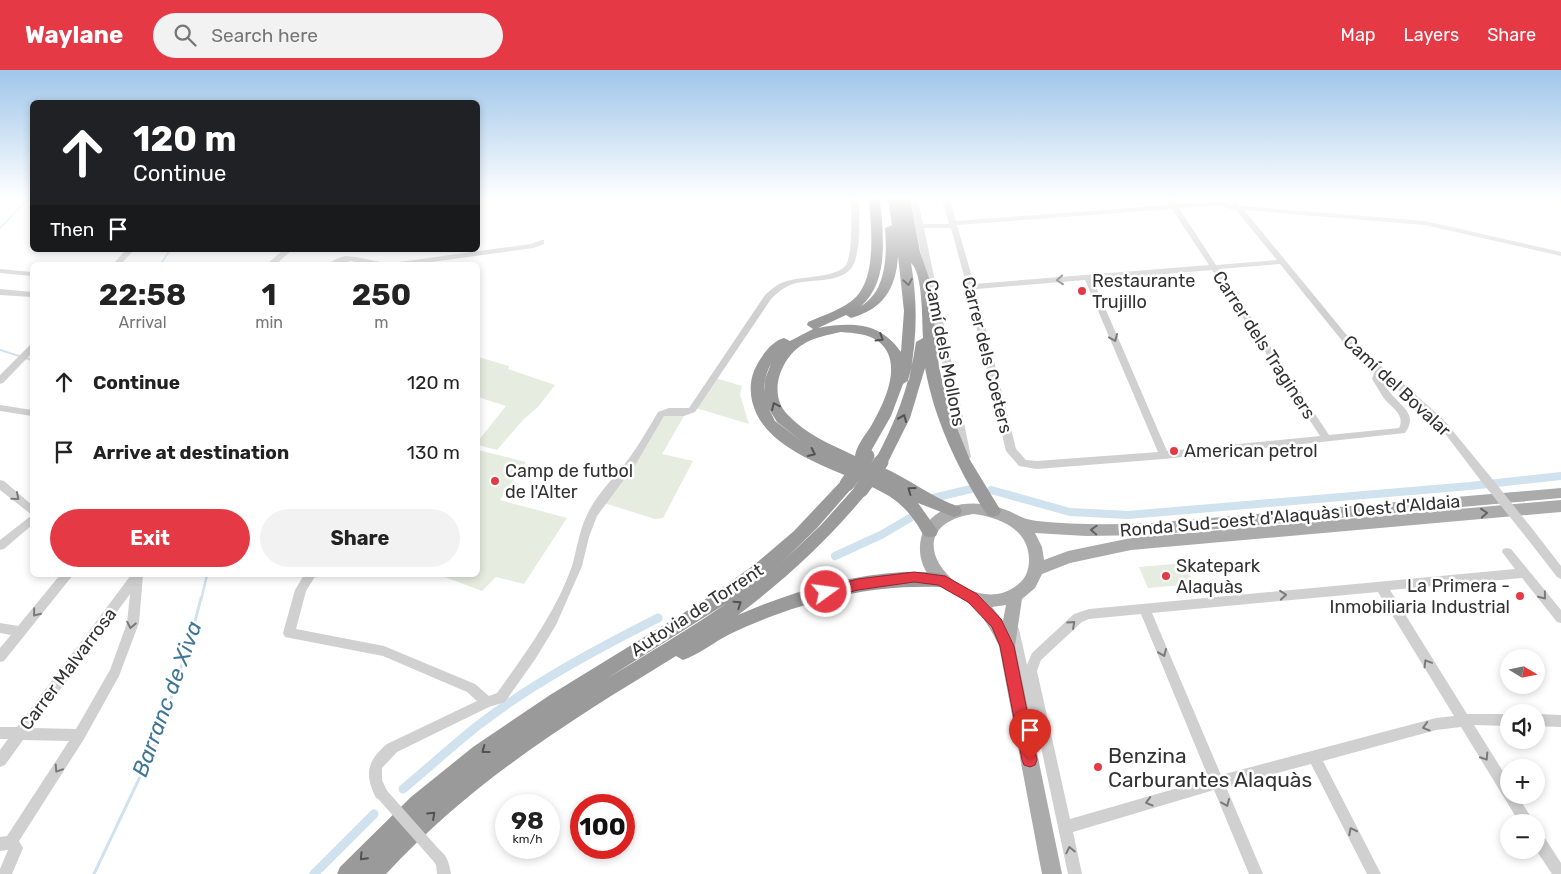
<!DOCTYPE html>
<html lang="en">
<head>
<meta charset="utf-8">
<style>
	:root { --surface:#fff; --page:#f2f2f2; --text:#222; --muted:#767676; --accent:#e63946 }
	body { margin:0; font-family:Rubik,sans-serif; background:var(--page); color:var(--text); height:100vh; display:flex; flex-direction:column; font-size:19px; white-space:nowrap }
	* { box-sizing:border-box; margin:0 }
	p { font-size:16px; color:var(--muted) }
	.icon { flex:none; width:28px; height:28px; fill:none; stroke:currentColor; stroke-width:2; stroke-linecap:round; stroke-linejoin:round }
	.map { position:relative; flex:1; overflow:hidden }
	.drawer { position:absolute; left:30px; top:192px; width:450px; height:315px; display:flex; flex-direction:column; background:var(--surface); border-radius:8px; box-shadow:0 2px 8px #0003 }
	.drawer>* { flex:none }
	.banner { position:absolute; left:30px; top:30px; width:450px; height:152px; border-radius:8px; box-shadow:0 2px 8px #0003; background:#202124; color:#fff; overflow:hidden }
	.needle { width:32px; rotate:100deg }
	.fabs { position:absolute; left:1500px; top:579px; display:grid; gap:10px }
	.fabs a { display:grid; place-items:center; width:45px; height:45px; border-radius:50%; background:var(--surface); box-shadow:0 2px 8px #0003; font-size:25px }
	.speed { position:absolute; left:495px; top:724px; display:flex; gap:10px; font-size:25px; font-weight:700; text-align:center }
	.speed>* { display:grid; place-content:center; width:65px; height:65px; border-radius:50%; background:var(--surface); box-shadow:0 2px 8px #0003; line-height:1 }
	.speed small { font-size:12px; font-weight:400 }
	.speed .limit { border:8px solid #d22; background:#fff; color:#111 }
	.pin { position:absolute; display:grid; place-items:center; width:42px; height:42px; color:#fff; margin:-51px -21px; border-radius:50% 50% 50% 0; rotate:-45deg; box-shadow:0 0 5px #0007 }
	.pin .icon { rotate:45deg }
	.me { position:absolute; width:55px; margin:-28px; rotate:76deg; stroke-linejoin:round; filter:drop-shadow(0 0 4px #0008) }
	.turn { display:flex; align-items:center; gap:18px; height:105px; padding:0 20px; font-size:22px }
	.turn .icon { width:65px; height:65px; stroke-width:2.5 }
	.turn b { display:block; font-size:35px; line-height:42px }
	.then { display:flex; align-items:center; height:48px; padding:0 20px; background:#0003; gap:10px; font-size:19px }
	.eta { display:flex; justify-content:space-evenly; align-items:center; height:85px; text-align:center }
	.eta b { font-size:30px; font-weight:700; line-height:35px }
	.button { display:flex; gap:10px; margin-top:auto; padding:10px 20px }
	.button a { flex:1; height:58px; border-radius:30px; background:var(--accent); color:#fff; font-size:20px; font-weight:700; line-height:58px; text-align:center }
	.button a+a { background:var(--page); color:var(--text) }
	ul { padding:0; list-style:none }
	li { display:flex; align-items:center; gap:15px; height:70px; padding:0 20px }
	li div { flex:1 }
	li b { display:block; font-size:19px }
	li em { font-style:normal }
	header { display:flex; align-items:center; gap:30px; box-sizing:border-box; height:70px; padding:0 25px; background:var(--accent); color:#fff }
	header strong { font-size:24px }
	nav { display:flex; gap:28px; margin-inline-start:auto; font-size:18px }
	.search { width:350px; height:45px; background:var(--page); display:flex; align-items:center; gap:12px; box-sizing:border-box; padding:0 18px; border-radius:28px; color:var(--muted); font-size:19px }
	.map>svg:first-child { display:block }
	.green { fill:#e6ecdf }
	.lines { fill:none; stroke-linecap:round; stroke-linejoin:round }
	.stream-far2 { stroke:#cfe2ee; stroke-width:2 }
	.stream-far1 { stroke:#cfe2ee; stroke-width:2.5 }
	.stream { stroke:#cfe2ee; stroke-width:3 }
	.canal-far1 { stroke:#cfe2ee; stroke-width:8 }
	.canal { stroke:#cfe2ee; stroke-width:9 }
	.minor { fill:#d0d0d0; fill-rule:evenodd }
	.major { fill:#ababab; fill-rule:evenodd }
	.highway { fill:#9a9a9a; fill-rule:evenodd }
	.minor-bridge-far1 { stroke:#d0d0d0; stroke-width:10 }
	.minor-bridge { stroke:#d0d0d0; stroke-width:12 }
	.highway-bridge { stroke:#9a9a9a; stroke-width:15 }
	.oneway { stroke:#7a7a7a }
	.oneway2 { stroke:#525252 }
	.oneway3 { stroke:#636363 }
	.route { fill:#e63946; stroke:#96252e }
	.poi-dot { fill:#e63946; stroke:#fff; stroke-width:2 }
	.labels { text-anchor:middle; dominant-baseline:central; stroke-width:5; stroke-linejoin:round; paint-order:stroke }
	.poi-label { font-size:18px; fill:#333; stroke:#fff; text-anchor:start }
	.street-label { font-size:18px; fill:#333; stroke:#fff }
	.near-poi-label { font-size:21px; fill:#333; stroke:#fff; text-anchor:start }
	.near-water-label { font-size:22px; font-style:italic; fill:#3f7597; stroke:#fff }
</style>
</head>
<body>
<header>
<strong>Waylane</strong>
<div class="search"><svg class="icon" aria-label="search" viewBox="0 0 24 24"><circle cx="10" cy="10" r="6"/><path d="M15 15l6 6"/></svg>Search here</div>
<nav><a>Map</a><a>Layers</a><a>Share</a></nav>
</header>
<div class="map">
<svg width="1561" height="804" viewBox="0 0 1561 804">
	<rect width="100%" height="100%" fill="#fff"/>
	<g class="green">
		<path d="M478,287l31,9 -1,3 47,16 -17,22 -15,13 -26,30 -19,-5v-4l28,-35 -28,-9z"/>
		<path d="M715,308l27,8 -2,9 9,29 -53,-16z"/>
		<path d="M671,344l13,2 -22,38 31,7 -30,57 -8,1 -51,-16 58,-86z"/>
		<path d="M478,380l48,12 -26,38 67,18 -43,66 -28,-7 -14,14 -37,-14 1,-2h32z"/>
		<path d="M1184,493l10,21 -46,4 -9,-21z"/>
	</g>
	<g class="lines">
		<g class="stream-far2">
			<path d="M0,158l28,-29"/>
			<path d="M160,195l10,-15"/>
			<path d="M0,280l32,10"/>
		</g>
		<path class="stream-far1" d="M201,530l6,-25"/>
		<path class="stream" d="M94,804l62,-131 35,-106 10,-39"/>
		<g class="canal-far1">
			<path d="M991,420l79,22 58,3 342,-29 91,-10"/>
			<path d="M933,428l38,-9"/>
			<path d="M835,486l46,-21 29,-17"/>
		</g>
		<g class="canal">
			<path d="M403,719c24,-20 48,-42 73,-62 55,-43 119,-77 182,-109"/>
			<path d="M314,804l60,-60"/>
		</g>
		<g class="minor">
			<path d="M851,129h8c0,20 2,43 -4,62 -8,24 -43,17 -62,23 -9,3 -15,8 -22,15l-76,113 -11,4h-20l-27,46 -40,54 -8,21 -7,29 -26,59 -20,33 -31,44 -16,5 -92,45 -15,16v12l6,13 -2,5 -5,2 -5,-2c-12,-24 -9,-37 11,-54l90,-43 -10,-9 -84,-36 -98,-19 -2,-4 12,-43 9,-15h12l-10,16 -10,38 88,17 91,38 14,12 8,-3c28,-39 59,-81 75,-127 5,-17 7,-35 15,-51 10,-22 29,-39 43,-58 10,-14 19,-30 28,-45l11,-4h20l76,-113c7,-6 13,-12 22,-14 16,-5 49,-3 59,-16 7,-12 5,-51 5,-66z"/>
			<path d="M910,129h8l5,25h26l-7,-25h8l6,22 213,-16 -3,-6h7l3,5 47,-3 9,4 -4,-6h7l5,7 185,15 136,31v4l-136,-31 -181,-15 110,134 53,43 36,32 46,56 1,3 -1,3h-8l-44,-58 -55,-47v3c3,6 6,12 11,17 12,13 24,20 12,37l-241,26 -127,10 -18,-3 -13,-15 -39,-164 -16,-59h-27l47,229 -5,4 -5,-4zM1218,136l18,4 41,50 -61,5 -37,-57zM1172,139l37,56 -235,19 -17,-59zM1280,194l68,84 27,22 -3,9c4,6 7,12 11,18 7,10 23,17 16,31l-70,7 -110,-166zM1212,200l108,166 -153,15 -74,-171zM1085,210l73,172 -121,9 -11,-1 -10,-11 -40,-160z"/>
			<path d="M1557,129h4v3z"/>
			<path d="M541,170h3v4l-11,4 -123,17h-22l4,-2 139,-19z"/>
			<path d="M126,180h8l-14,15h-8z"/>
			<path d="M283,180h9l-17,15h-9z"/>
			<path d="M345,186l11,1 29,6 1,2h-17l-18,-4 -14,4h-10l9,-6z"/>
			<path d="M0,199l32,3v4l-32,-3z"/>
			<path d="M0,219l32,3v5l-32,-2z"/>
			<path d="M32,275v8l-29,30 -3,1v-9l29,-29z"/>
			<path d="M0,335l32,5v6l-32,-5z"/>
			<path d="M0,410l4,1 28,24v20l-28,24 -4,1v-10l32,-25 -32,-25z"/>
			<path d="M1530,460l4,1 27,35v13l-4,-2 -31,-40 -1,-3 1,-3z"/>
			<path d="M1507,478l4,1 50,61v13l-4,-1 -35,-44 -132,12 77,124h42v12l-35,-1 35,56v14h8l17,27h-15l-58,-95 -25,3 -113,31 58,113h-14l-56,-110 -85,23 37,87h-14l-35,-84 -141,42 9,42h-14l-30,-141 -2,-1 -9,-17 -20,-86 2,-4 4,-1 4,1 2,4 8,36 5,-12 42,-39 15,-5 426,-40 -13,-17 1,-3zM1378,522l76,124 -18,2 -215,57 -69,-162zM1141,544l68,165 -139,40 -33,-148 4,-11 41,-38 7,-3z"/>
			<path d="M60,505h13l-69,86 -4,1v-14l11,-13 -11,-2v-10l18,3z"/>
			<path d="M131,505h12l-4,48 -20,53 -35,63 -65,102 4,7 -11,26h-12v-5l8,-19 -8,1v-14l7,-1 62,-95 -46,-1 -18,25 -5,2v-17l8,-11h-8v-12h17zM130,524l-3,29 -17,47 -34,59 -44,-1z"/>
			<path d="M1536,644l25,1v12l-25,-1z"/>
			<path d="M1536,760l5,2 20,31v11h-9l-16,-24z"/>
			<path d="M436,778c11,5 13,15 15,26h-14l-1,-9 -7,-10 2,-5z"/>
		</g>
		<path class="major" d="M1561,418v10l-410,37 -65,1 -51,-3 7,14 2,13 24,-9 63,-13 430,-38v12l-430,38 -61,13 -28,11 -7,14 -13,11 -7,47 47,228h-20l-43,-228c-7,-15 -17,-33 -31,-43 -17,-12 -36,-16 -45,-38 -5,-13 -4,-27 3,-40 6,-9 14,-14 24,-18 20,-6 39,-4 59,4 10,5 17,9 28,10 38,4 76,4 114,2zM973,444c26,3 56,15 56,46 0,11 -4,20 -13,26 -49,37 -132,-58 -43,-72zM1006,535l-3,16 -11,-14z"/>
		<g class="highway">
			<path d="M869,129h11c3,34 10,82 -19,107 26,-15 26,-52 24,-78l7,-3 -4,-26h11l1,9 -1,-9h11l10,53 10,29 9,86 9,39 22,54 31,51 -2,4 -6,2 -6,-2c-29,-46 -52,-93 -62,-147l-15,50 -24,48 -4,1c28,12 48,30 78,40l2,4 -2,4 -6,2 -36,-14 20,28 -2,5c-4,1 -8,2 -11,0 -4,-3 -6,-10 -9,-13 -7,-11 -16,-20 -27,-27 -43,-26 -124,-40 -137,-95 -2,-10 -2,-20 2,-30 5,-12 17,-30 30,-33l6,3 23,-12 -6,-4 1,-3c16,-7 36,-13 48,-25 21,-22 15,-70 13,-98zM898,186l6,55 -3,41c-21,-30 -49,-30 -83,-24l28,-13 5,3c32,-9 45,-29 47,-62zM911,193c12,9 11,59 12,75l-7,4c-6,43 -21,82 -42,120l1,2 -11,-5 3,-1 24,-42 12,-32 6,-4c8,-40 9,-77 2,-117zM841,262c13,1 27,2 37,9 27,21 6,62 -7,85 -5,8 -15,20 -16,30 -23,-11 -50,-22 -68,-42 -19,-20 -7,-55 15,-69 12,-8 26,-10 39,-13zM771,294l-6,15 -1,13c0,-11 2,-19 7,-28zM769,339l8,13 26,20 -28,-21z"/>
			<path d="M847,408l5,2 3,4 -3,4 -35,40 -36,35 40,-38 35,-39 5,-2 5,2 3,4 -3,4c-38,46 -80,85 -128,121 53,-23 109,-40 166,-43 13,0 29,-1 42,3l2,5 -2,5 -6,2c-74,-3 -144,16 -210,47 -16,8 -30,20 -47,26l-7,-4c-108,66 -202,124 -290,218h-49l3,-7 71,-70 62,-50 77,-52 153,-94 51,-36 40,-34 48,-51zM727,533c-39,27 -80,51 -121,76z"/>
		</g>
		<path class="minor-bridge-far1" d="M1485,408l45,56"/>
		<path class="minor-bridge" d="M381,723l55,62"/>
		<g class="highway-bridge">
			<path d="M847,414l20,-28"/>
			<path d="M861,420l20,-28"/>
		</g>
	</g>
	<defs><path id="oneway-chevron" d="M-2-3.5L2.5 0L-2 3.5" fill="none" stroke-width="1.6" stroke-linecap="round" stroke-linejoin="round" transform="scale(1.25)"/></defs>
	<g class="oneway">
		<use href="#oneway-chevron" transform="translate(1060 210) rotate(175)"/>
		<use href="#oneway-chevron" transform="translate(1114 268) rotate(67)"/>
		<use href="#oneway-chevron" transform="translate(16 427) rotate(40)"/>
		<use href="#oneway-chevron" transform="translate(1283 525) rotate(-5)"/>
		<use href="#oneway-chevron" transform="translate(1543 526) rotate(51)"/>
		<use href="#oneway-chevron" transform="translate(36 543) rotate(129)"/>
		<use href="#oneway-chevron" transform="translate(1072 554) rotate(-42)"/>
		<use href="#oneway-chevron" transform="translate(131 555) rotate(101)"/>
		<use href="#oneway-chevron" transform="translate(1163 583) rotate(67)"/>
		<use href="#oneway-chevron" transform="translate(1427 593) rotate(-121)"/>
		<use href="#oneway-chevron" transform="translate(1426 657) rotate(164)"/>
		<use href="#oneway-chevron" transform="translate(1485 687) rotate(57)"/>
		<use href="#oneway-chevron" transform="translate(58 699) rotate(123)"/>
		<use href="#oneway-chevron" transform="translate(1149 732) rotate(164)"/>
		<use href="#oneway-chevron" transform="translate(1226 733) rotate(67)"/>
		<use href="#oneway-chevron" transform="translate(1352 761) rotate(-117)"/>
		<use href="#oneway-chevron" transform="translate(1070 780) rotate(-102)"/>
	</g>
	<g class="oneway2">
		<use href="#oneway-chevron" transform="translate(908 212) rotate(80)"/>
		<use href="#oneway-chevron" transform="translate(880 268) rotate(32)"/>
		<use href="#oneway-chevron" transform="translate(775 336) rotate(-115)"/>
		<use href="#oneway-chevron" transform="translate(903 348) rotate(-68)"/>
		<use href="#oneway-chevron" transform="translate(812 383) rotate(25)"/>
		<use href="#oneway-chevron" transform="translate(911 420) rotate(-144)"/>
		<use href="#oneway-chevron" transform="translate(738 534) rotate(-34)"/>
		<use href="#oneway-chevron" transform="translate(485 680) rotate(143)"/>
		<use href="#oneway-chevron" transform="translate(432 745) rotate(-43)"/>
		<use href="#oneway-chevron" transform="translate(363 787) rotate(133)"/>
	</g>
	<g class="oneway3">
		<use href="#oneway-chevron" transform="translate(1484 443) rotate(-5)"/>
		<use href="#oneway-chevron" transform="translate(1094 460) rotate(-178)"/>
	</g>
	<linearGradient id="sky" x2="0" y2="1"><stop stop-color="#9ec6ea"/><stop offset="0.53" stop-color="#fff"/><stop offset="1" stop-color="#fff" stop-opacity="0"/></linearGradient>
	<rect width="1561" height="242" fill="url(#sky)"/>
	<path class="route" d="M914,502l31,4 32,18 24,25 13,27 23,114 -2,5 -5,2 -6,-2 -2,-5 -22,-114 -8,-19 -24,-25 -30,-17 -24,-3 -56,8 -32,8 -5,-2 -1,-4 1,-3 5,-2 32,-8z"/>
	<g class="poi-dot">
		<circle cx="1082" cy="221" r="5"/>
		<circle cx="1174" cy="381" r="5"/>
		<circle cx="495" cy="411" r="5"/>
		<circle cx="1166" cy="506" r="5"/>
		<circle cx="1520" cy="526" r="5"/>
		<circle cx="1098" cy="697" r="5"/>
	</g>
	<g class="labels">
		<g class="poi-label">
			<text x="1092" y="211">Restaurante<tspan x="1092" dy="21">Trujillo</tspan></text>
			<text x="1184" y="381">American petrol</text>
			<text x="505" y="401">Camp de futbol<tspan x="505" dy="21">de l'Alter</tspan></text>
			<text x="1176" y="496">Skatepark<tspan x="1176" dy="21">Alaquàs</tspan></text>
			<text x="1510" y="516" text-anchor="end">La Primera -<tspan x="1510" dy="21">Inmobiliaria Industrial</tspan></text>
		</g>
		<g class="street-label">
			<text transform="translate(1264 275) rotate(57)">Carrer dels Traginers</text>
			<text transform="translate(945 283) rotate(79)">Camí dels Mollons</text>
			<text transform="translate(987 285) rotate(76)">Carrer dels Coeters</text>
			<text transform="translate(1397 316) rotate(43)">Camí del Bovalar</text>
			<text transform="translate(1290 446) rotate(-5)">Ronda Sud-oest d'Alaquàs i Oest d'Aldaia</text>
			<text transform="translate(697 540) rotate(-33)">Autovia de Torrent</text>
			<text transform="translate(68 599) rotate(-53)">Carrer Malvarrosa</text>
		</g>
		<g class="near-poi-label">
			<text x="1108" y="685">Benzina<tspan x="1108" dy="24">Carburantes Alaquàs</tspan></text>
		</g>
		<g class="near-water-label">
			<text transform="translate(167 629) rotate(-70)">Barranc de Xiva</text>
		</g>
	</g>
</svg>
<div class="fabs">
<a><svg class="needle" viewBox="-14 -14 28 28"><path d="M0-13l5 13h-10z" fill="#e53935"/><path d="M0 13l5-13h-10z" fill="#767676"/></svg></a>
<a><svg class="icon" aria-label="sound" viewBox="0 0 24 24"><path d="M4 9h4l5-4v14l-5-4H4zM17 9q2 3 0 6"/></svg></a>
<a>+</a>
<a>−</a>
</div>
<div class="speed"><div>98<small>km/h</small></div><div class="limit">100</div></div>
<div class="pin" style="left:1030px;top:690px;background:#d93025"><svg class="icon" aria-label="arrive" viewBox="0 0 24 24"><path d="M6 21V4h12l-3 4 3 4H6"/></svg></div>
<svg class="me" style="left:826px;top:522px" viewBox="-20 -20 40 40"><circle r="17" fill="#e63946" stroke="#fff" stroke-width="3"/><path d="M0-11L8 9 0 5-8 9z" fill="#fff"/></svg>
<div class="banner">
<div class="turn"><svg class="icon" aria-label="ahead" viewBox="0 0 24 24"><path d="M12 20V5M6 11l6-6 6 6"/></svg><div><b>120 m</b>Continue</div></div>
<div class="then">Then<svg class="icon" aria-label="arrive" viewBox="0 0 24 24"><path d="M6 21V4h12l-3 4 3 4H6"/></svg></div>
</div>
<section class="drawer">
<div class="eta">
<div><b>22:58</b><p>Arrival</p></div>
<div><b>1</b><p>min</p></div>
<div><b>250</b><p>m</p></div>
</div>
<ul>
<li><svg class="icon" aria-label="ahead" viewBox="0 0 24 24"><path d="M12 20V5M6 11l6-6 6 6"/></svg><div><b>Continue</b></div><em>120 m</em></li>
<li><svg class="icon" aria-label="arrive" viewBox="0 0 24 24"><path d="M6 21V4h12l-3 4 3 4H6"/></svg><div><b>Arrive at destination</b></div><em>130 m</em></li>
</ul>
<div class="button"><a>Exit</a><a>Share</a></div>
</section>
</div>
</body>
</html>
